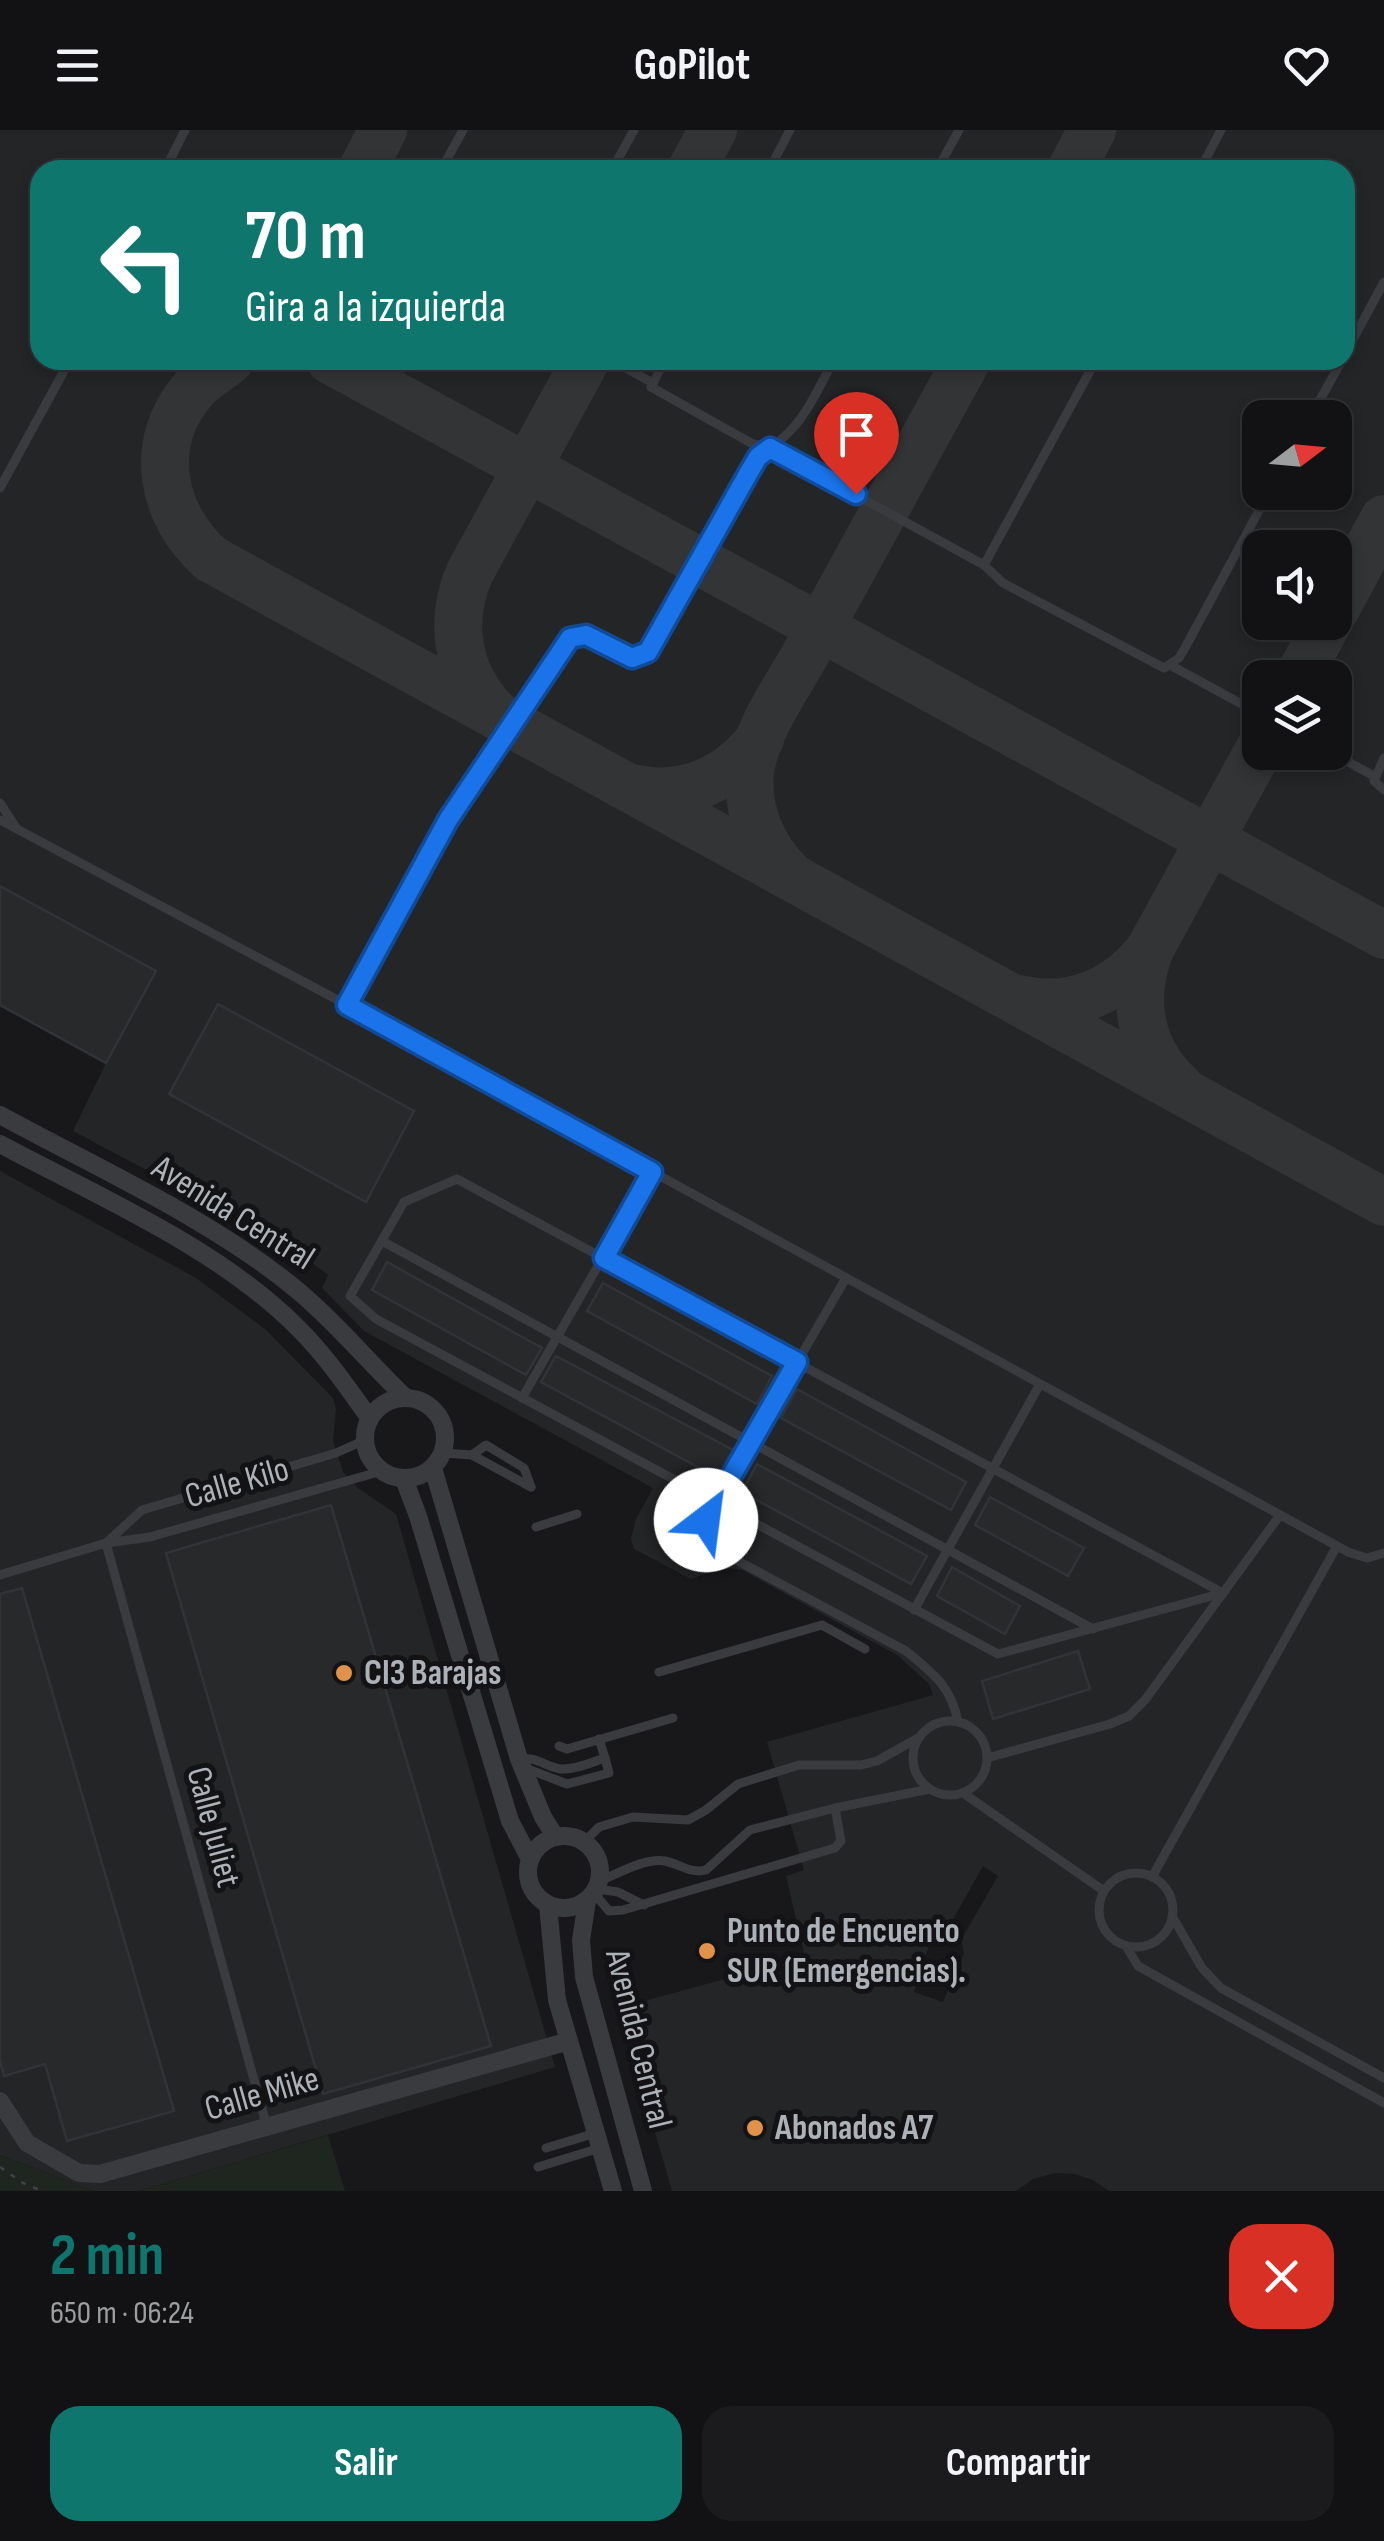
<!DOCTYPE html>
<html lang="es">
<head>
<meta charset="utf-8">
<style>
	:root { --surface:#121214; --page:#1b1b1d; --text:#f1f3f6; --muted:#9c9ea0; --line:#313234; --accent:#0f766e }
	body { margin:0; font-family:"Sofia Sans Condensed",sans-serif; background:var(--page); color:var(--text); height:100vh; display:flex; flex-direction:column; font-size:38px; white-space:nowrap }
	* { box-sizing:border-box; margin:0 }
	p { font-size:32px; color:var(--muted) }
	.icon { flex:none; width:55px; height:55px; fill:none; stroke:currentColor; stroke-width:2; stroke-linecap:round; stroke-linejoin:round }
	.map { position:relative; height:2061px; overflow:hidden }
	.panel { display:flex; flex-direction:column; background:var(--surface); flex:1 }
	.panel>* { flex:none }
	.guide { position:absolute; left:30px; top:30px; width:1325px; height:210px; border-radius:30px; box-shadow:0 5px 15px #0003,0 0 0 2px var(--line); background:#0f766e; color:#fff; overflow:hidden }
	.needle { width:65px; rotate:74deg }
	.fabs { position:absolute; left:1242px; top:270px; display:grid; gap:20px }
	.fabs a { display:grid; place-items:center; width:110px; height:110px; border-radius:20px; background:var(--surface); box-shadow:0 5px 15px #0003,0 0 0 2px var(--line); font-size:50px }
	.pin { position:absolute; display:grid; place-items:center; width:85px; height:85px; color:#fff; margin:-102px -42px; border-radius:50% 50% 50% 0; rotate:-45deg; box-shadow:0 0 10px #0007 }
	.pin .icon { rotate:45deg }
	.me { position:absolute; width:110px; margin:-55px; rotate:30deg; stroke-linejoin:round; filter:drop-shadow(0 0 8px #0008) }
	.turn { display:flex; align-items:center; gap:35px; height:210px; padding:0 50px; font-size:45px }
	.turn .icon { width:130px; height:130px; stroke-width:2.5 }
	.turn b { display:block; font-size:70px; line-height:85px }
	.round { display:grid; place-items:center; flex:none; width:105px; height:105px; border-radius:30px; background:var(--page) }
	.summary { display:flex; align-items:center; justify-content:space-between; height:170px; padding:0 50px }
	h1 { font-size:60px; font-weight:700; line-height:75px; color:var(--accent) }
	.primary-button { display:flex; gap:20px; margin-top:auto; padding:20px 50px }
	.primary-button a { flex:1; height:115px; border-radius:30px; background:var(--accent); color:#fff; font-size:40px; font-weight:700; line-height:115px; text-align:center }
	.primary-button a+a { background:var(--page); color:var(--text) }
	header { display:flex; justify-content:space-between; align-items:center; height:130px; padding:0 50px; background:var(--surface); font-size:45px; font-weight:700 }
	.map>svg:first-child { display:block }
	.built { fill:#242527; fill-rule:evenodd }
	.green { fill:#1f251f }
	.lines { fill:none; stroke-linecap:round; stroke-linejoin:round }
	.taxiway { stroke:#323436; stroke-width:48 }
	.building { fill:#28292b; stroke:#323336; stroke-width:2.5 }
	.path { stroke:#404245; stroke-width:2.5; stroke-dasharray:5 8; stroke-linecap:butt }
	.lane { stroke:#3a3b3f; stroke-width:9 }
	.street { stroke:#3a3b3f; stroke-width:18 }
	.route-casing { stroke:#114b97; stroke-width:25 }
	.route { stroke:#1a73e8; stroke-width:18 }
	.poi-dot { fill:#e0914a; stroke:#131315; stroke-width:4 }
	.labels { text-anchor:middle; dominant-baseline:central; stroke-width:10; stroke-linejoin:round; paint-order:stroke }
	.street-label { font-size:35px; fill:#acb2b8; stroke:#131315 }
	.poi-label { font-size:35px; font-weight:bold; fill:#acb2b8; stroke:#131315; text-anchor:start }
</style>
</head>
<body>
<header><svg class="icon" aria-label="menu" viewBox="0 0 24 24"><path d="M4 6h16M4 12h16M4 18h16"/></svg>GoPilot<svg class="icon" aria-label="heart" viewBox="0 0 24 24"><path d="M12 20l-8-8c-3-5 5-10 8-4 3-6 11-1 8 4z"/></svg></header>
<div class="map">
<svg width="1384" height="2061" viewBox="0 0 1384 2061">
	<rect width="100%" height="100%" fill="#18181a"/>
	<g class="built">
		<path d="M0,0h1384v2061h-275l-16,-11 -19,-6 -19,-1 -22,6 -17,12h-344l-53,-183 186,-51 -19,-81 18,-6 -37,-128 166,-47 -4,-11 -32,-29 -155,-85 -18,-3 -33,12 -57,-30 -3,-10 5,-20 17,-31 -289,-157 -42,-43 6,-13 -33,-25 -5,6 -93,-59 -124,-66 33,-68 -106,-58zM40,40h1305v190h-1305zM1260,288h75v74h-75zM1260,418h75v74h-75zM1260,548h75v74h-75zM983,1736l15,10 -37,64 3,13 -21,49 -29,-10 16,-50 17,-12z"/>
		<path d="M0,1041l196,107 69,51 68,69 3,11 -3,31 10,32 15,16 38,26 159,553 -416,124h-45l-94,-36z"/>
	</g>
	<g class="green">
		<path d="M328,2005l17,56h-206z"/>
		<path d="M0,2025l94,36h-94z"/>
	</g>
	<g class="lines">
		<g class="taxiway">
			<path d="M362,40l21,-40"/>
			<path d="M691,40l22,-40"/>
			<path d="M1071,40l21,-40"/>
			<path d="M230,230c-12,10 -26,17 -37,30 -46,53 -32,125 18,169l1173,643"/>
			<path d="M330,230l1054,575"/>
			<path d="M1335,480l49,-91"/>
			<path d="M1298,548l30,-56"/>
			<path d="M496,584c-39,-39 -48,-92 -26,-142l116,-212"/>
			<path d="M631,658c52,12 97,-8 129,-49"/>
			<path d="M790,745c-27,-26 -44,-64 -40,-103 6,-43 38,-86 59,-124 52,-96 105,-192 158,-288"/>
			<path d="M1018,869c53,12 99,-7 132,-50"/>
			<path d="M1179,956c-40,-36 -48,-88 -29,-137l110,-201"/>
		</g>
	</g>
	<g class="building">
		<path d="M0,756l156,85 -50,92 -106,-58z"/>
		<path d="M218,874l196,107 -48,91 -197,-108z"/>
		<path d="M387,1132l155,86 -16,27 -154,-85z"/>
		<path d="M603,1153l169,93 -15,28 -170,-93z"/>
		<path d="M556,1226l177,94 -15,28 -177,-96z"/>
		<path d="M797,1259l169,93 -15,28 -170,-92z"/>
		<path d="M757,1334l170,92 -16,28 -169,-92z"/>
		<path d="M990,1367l94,51 -16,28 -93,-51z"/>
		<path d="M331,1375l160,541 -168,48 -157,-541z"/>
		<path d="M952,1437l68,39 -15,28 -68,-38z"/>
		<path d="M22,1458l152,523 -107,30 -22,-77 -41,12 -4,-16v-466z"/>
		<path d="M1078,1521l12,38 -97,30 -11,-38z"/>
	</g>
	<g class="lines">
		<path class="path" d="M0,2037l23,16 19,8"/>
		<g class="lane">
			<path d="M165,40l20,-40"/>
			<path d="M441,40l22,-40"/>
			<path d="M612,40l22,-40"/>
			<path d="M769,40l21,-40"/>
			<path d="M937,40l22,-40"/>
			<path d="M1200,40l21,-40"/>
			<path d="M1345,224l39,-72"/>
			<path d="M611,230l42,23"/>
			<path d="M665,230l-14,27 100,56 19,5 214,117"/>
			<path d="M1096,230l-112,205 19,18 161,85 15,-10 7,-12 83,-154"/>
			<path d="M1310,288l32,-58"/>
			<path d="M0,358l70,-128"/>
			<path d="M1170,535l90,49"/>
			<path d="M1330,622l44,24"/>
			<path d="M1384,628l-10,23 10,9"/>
			<path d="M0,673l15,23"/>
			<path d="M0,690l347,185 1001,547 19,6 17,-5"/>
			<path d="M347,875l101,-185 123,-182 15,-3 46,23 16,-6 99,-178c13,-19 30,-29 45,-45 18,-20 29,-46 42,-69"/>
			<path d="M457,1049l766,414 -225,61 -622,-335 -26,-23 54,-94z"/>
			<path d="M382,1111l711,388"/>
			<path d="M846,1148l-151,260 211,113c28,23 45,35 52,71"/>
			<path d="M522,1268l130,-226"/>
			<path d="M365,1310l-29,13 -194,57 -36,33 44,-6 232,-66"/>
			<path d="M443,1323l29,2 59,32"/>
			<path d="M472,1325l14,-10 38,23 7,19"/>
			<path d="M536,1397l41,-13"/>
			<path d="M0,1445l106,-32 161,584"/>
			<path d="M914,1480l126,-226"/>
			<path d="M659,1542l163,-47 43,24"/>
			<circle cx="950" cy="1628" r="37"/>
			<path d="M559,1616l8,3 106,-31"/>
			<path d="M987,1628l123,-34 19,-8 16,-16 135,-185"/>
			<path d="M519,1629c18,-3 26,8 42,10 14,1 31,-7 44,-11l-6,-19"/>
			<path d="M525,1638l42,16 42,-11 -4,-15"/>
			<path d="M963,1663l141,98"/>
			<path d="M585,1711l14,-14 34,-10 55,3 18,-10 32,-26 61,-19h62l16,-4 43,-24"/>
			<circle cx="1136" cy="1780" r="37"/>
			<path d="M1152,1747l185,-331"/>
			<path d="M600,1751c19,-8 44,-23 65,-20 15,3 25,13 41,9l44,-40 85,-22 95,-19"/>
			<path d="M597,1759l21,3 26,13"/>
			<path d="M594,1763l15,18 14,-1 212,-62 6,-7 -6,-33"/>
			<path d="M1172,1786l30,52 19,20 163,90"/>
			<path d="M1126,1816l12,20 246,137"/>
			<path d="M546,2018l50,-15"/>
			<path d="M538,2037l62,-19"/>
		</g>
		<g class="street">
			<path d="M0,985c97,53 213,105 297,175 40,33 72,73 109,108"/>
			<path d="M0,1014c99,53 219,104 299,185 27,27 49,59 71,90"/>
			<circle cx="405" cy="1308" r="40"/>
			<path d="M433,1338l86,291 24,58 12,19"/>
			<path d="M404,1349l14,37 92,305 20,38"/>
			<circle cx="564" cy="1742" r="36"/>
			<path d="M587,1771l-6,39 3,37 59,214"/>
			<path d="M548,1775l9,95 56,191"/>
			<path d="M0,1971l27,42 52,30 21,1 469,-133"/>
		</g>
	</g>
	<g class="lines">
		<g class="route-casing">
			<path id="route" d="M706,1390l91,-158 -193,-104 48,-86 -305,-167 101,-185 122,-182 16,-3 46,23 16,-6 100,-178 10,-17 12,-9 86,46"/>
		</g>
		<use href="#route" class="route"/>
	</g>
	<g class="poi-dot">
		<circle cx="344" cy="1543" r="10"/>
		<circle cx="707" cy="1821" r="10"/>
		<circle cx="755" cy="1998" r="10"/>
	</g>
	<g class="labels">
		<g class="street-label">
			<text transform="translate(233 1083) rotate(32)">Avenida Central</text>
			<text transform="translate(237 1353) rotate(-16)">Calle Kilo</text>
			<text transform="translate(213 1697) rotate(75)">Calle Juliet</text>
			<text transform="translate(638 1909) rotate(76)">Avenida Central</text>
			<text transform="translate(262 1964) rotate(-16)">Calle Mike</text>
		</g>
		<g class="poi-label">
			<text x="364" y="1543">CI3 Barajas</text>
			<text x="727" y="1801">Punto de Encuento<tspan x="727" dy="40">SUR (Emergencias).</tspan></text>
			<text x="775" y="1998">Abonados A7</text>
		</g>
	</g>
</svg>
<div class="fabs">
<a><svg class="needle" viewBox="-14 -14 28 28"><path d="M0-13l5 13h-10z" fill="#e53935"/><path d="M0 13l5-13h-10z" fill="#9c9ea0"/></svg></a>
<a><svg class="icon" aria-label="sound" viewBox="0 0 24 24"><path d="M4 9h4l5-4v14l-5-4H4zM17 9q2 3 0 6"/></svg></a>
<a><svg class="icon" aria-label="layers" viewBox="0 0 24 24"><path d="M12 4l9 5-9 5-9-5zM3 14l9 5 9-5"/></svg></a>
</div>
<div class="pin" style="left:856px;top:364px;background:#d93025"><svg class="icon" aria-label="arrive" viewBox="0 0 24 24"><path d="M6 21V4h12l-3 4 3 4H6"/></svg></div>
<svg class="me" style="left:706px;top:1390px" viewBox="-20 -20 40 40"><circle r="19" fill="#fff"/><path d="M0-13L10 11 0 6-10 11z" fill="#1a73e8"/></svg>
<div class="guide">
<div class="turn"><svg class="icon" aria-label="left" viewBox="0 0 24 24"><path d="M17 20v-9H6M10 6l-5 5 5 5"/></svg><div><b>70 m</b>Gira a la izquierda</div></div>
</div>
</div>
<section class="panel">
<div class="summary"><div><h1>2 min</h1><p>650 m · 06:24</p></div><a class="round" style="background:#d93025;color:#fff"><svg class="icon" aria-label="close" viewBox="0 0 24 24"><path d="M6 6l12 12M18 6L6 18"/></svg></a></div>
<div class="primary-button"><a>Salir</a><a>Compartir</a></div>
</section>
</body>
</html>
